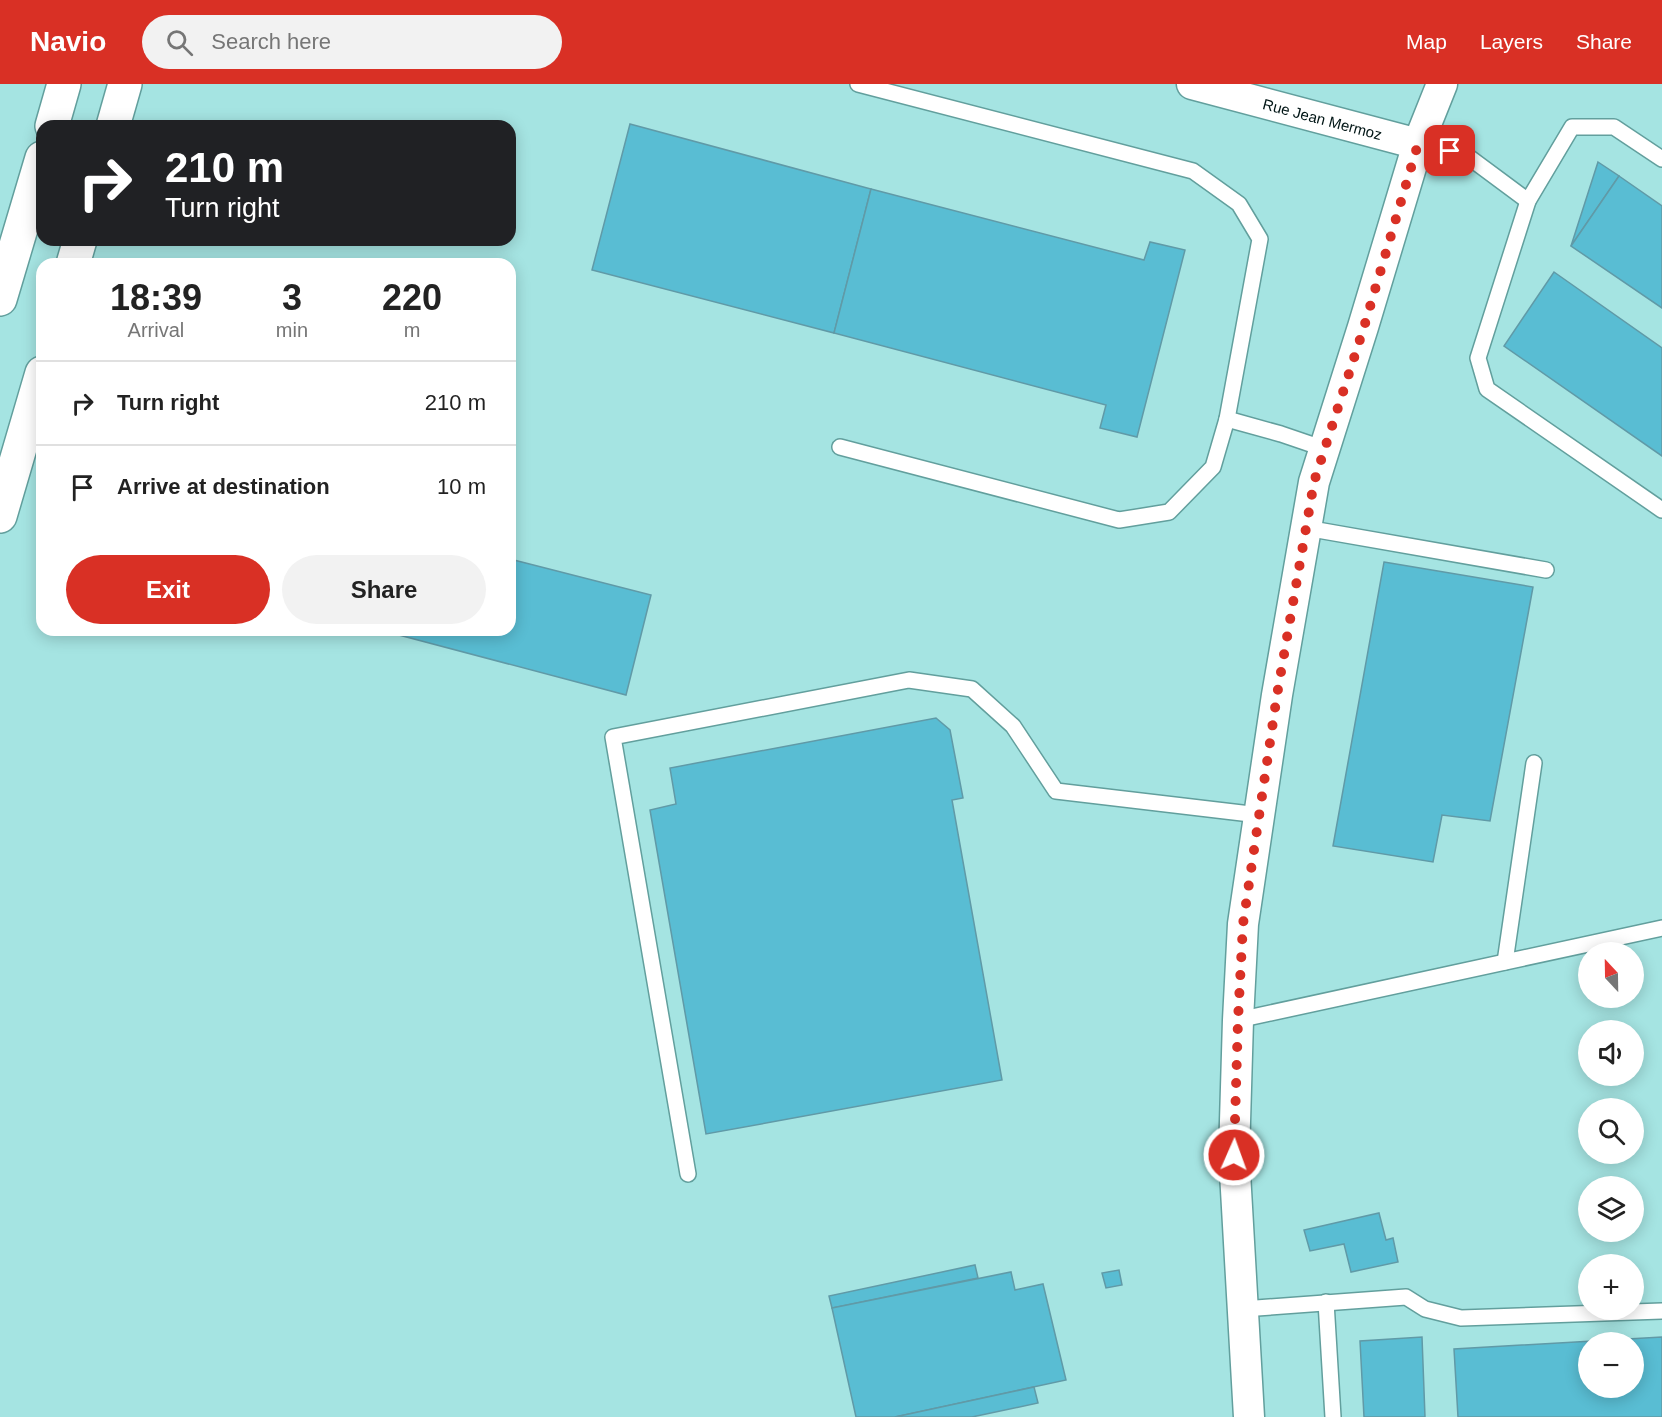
<!DOCTYPE html>
<html lang="en">
<head>
<meta charset="utf-8">
<style>
	:root { --surface:#fff; --page:#f2f2f2; --text:#222; --muted:#767676; --line:#e0e0e0; --accent:#d93025 }
	body { margin:0; font-family:Arial,sans-serif; background:var(--page); color:var(--text); height:100vh; display:flex; flex-direction:column; font-size:22px; white-space:nowrap }
	* { box-sizing:border-box; margin:0 }
	p { font-size:20px; color:var(--muted) }
	.icon { flex:none; width:33px; height:33px; fill:none; stroke:currentColor; stroke-width:2; stroke-linecap:round; stroke-linejoin:round }
	.map { position:relative; flex:1; overflow:hidden }
	.details { position:absolute; left:36px; top:174px; width:480px; height:378px; display:flex; flex-direction:column; background:var(--surface); border-radius:18px; box-shadow:0 3px 15px #0003 }
	.details>* { flex:none }
	.banner { position:absolute; left:36px; top:36px; width:480px; height:126px; border-radius:18px; box-shadow:0 3px 15px #0003; background:#202124; color:#fff; overflow:hidden }
	.needle { width:39px; rotate:338deg }
	.buttons { position:absolute; left:1578px; top:858px; display:grid; gap:12px }
	.buttons a { display:grid; place-items:center; width:66px; height:66px; border-radius:50%; background:var(--surface); box-shadow:0 3px 15px #0003; font-size:30px }
	.pin { position:absolute; display:grid; place-items:center; width:51px; height:51px; color:#fff; margin:-26px; border-radius:12px; box-shadow:0 3px 9px #0006 }
	.me { position:absolute; width:66px; margin:-33px; rotate:2deg; stroke-linejoin:round; filter:drop-shadow(0 0 4px #0008) }
	.turn { display:flex; align-items:center; gap:21px; height:126px; padding:0 30px; font-size:27px }
	.turn .icon { width:78px; height:78px; stroke-width:2.5 }
	.turn b { display:block; font-size:42px; line-height:51px }
	.eta { display:flex; justify-content:space-evenly; align-items:center; height:102px; text-align:center }
	.eta b { font-size:36px; font-weight:600; line-height:42px }
	.primary-button { display:flex; gap:12px; margin-top:auto; padding:12px 30px }
	.primary-button a { flex:1; height:69px; border-radius:36px; background:var(--accent); color:#fff; font-size:24px; font-weight:600; line-height:69px; text-align:center }
	.primary-button a+a { background:var(--page); color:var(--text) }
	ul { padding:0; list-style:none }
	li { display:flex; align-items:center; gap:18px; height:84px; padding:0 30px; border-top:2px solid var(--line) }
	li div { flex:1 }
	li b { display:block; font-size:22px }
	li em { font-style:normal }
	header { display:flex; align-items:center; gap:36px; box-sizing:border-box; height:84px; padding:0 30px; background:var(--accent); color:#fff }
	header strong { font-size:28px }
	nav { display:flex; gap:33px; margin-inline-start:auto; font-size:21px }
	.search { width:420px; height:54px; background:var(--page); display:flex; align-items:center; gap:15px; box-sizing:border-box; padding:0 21px; border-radius:33px; color:var(--muted); font-size:22px }
	.map>svg:first-child { display:block }
	.building { fill:#59bdd3; stroke:#609aa7; stroke-width:1.5; fill-rule:evenodd }
	.lines { fill:none; stroke-linecap:round; stroke-linejoin:round }
	.service-casing { stroke:#629f9d; stroke-width:18 }
	.minor-casing { stroke:#629f9d; stroke-width:33 }
	.trunk-casing { stroke:#629f9d; stroke-width:36 }
	.service { stroke:#fff; stroke-width:15 }
	.minor { stroke:#fff; stroke-width:30 }
	.trunk { stroke:#fff; stroke-width:33 }
	.route { stroke:#d93025; stroke-width:10; stroke-dasharray:0 18 }
	.labels { text-anchor:middle; dominant-baseline:central; stroke-width:4.5; stroke-linejoin:round; paint-order:stroke }
	.street-label { font-size:15px; fill:#001515; stroke:#a5e4e2 }
</style>
</head>
<body>
<header>
<strong>Navio</strong>
<div class="search"><svg class="icon" aria-label="search" viewBox="0 0 24 24"><circle cx="10" cy="10" r="6"/><path d="M15 15l6 6"/></svg>Search here</div>
<nav><a>Map</a><a>Layers</a><a>Share</a></nav>
</header>
<div class="map">
<svg width="1662" height="1333" viewBox="0 0 1662 1333">
	<rect width="100%" height="100%" fill="#a5e4e2"/>
	<g class="building">
		<path d="M630,40l241,65 -37,144 -242,-63z"/>
		<path d="M1598,78l21,14 -48,70z"/>
		<path d="M1619,92l43,30v102l-91,-62z"/>
		<path d="M871,105l273,71 6,-18 35,8 -48,187 -37,-9 6,-23 -272,-72z"/>
		<path d="M1554,188l108,76v108l-158,-110z"/>
		<path d="M510,475l141,36 -25,100 -246,-65h130z"/>
		<path d="M1384,478l149,25 -43,234 -48,-6 -9,47 -100,-16z"/>
		<path d="M936,634l14,12 13,68 -11,2 50,280 -296,54 -56,-324 26,-6 -6,-36z"/>
		<path d="M1379,1129l7,27 7,-2 5,24 -47,10 -7,-28 -34,7 -6,-21z"/>
		<path d="M975,1181l3,13 -146,30 -3,-12z"/>
		<path d="M1119,1186l3,15 -16,3 -4,-15z"/>
		<path d="M1011,1188l4,18 28,-6 23,96 -171,37h-39l-24,-109z"/>
		<path d="M1422,1253l3,80h-61l-4,-76z"/>
		<path d="M1662,1253v80h-204l-4,-68zM1588,1258h46v46h-46z"/>
		<path d="M1034,1303l4,16 -66,14h-77z"/>
	</g>
	<g class="lines">
		<g class="service-casing">
			<g id="service">
				<path d="M1418,60l48,11 62,46"/>
				<path d="M1662,75l-48,-32h-42l-44,74 -50,157 9,31 175,121"/>
				<path d="M1227,335l54,15 44,15"/>
				<path d="M840,363l279,73 50,-8 44,-45 14,-48 33,-180 -21,-35 -46,-33 -335,-87"/>
				<path d="M1306,444l240,42"/>
				<path d="M1505,878l29,-199"/>
				<path d="M1238,936l424,-92"/>
				<path d="M688,1090l-75,-437 296,-57 63,9 41,37 43,65 203,24"/>
				<path d="M1326,1218l7,115"/>
				<path d="M1243,1225l163,-12 19,12 36,9 201,-7"/>
			</g>
		</g>
		<g class="minor-casing">
			<g id="minor">
				<path id="s1" d="M1192,0l226,60"/>
				<path d="M1249,1333l-15,-262 4,-135 5,-96 34,-229 37,-213 49,-155 55,-183 24,-60"/>
			</g>
		</g>
		<g class="trunk-casing">
			<g id="trunk">
				<path d="M52,42l12,-42"/>
				<path d="M113,42l12,-42"/>
				<path d="M73,180l7,-24"/>
				<path d="M0,215l42,-141"/>
				<path d="M0,432l42,-143"/>
			</g>
		</g>
		<use href="#service" class="service"/>
		<use href="#minor" class="minor"/>
		<use href="#trunk" class="trunk"/>
	</g>
	<g class="lines">
		<path class="route" d="M1234,1071l4,-135 5,-96 34,-229 37,-213 50,-155 54,-183 32,7"/>
	</g>
	<g class="labels">
		<g class="street-label">
			<text stroke="none"><textPath href="#s1" startOffset="135">Rue Jean Mermoz</textPath></text>
		</g>
	</g>
</svg>
<div class="buttons">
<a><svg class="needle" viewBox="-14 -14 28 28"><path d="M0-13l5 13h-10z" fill="#e53935"/><path d="M0 13l5-13h-10z" fill="#767676"/></svg></a>
<a><svg class="icon" aria-label="sound" viewBox="0 0 24 24"><path d="M4 9h4l5-4v14l-5-4H4zM17 9q2 3 0 6"/></svg></a>
<a><svg class="icon" aria-label="search" viewBox="0 0 24 24"><circle cx="10" cy="10" r="6"/><path d="M15 15l6 6"/></svg></a>
<a><svg class="icon" aria-label="layers" viewBox="0 0 24 24"><path d="M12 4l9 5-9 5-9-5zM3 14l9 5 9-5"/></svg></a>
<a>+</a>
<a>−</a>
</div>
<div class="pin" style="left:1450px;top:67px;background:#d93025"><svg class="icon" aria-label="arrive" viewBox="0 0 24 24"><path d="M6 21V4h12l-3 4 3 4H6"/></svg></div>
<svg class="me" style="left:1234px;top:1071px" viewBox="-20 -20 40 40"><circle r="17" fill="#d93025" stroke="#fff" stroke-width="3"/><path d="M0-11L8 9 0 5-8 9z" fill="#fff"/></svg>
<div class="banner">
<div class="turn"><svg class="icon" aria-label="right" viewBox="0 0 24 24"><path d="M7 20v-9h11M14 6l5 5-5 5"/></svg><div><b>210 m</b>Turn right</div></div>
</div>
<section class="details">
<div class="eta">
<div><b>18:39</b><p>Arrival</p></div>
<div><b>3</b><p>min</p></div>
<div><b>220</b><p>m</p></div>
</div>
<ul>
<li><svg class="icon" aria-label="right" viewBox="0 0 24 24"><path d="M7 20v-9h11M14 6l5 5-5 5"/></svg><div><b>Turn right</b></div><em>210 m</em></li>
<li><svg class="icon" aria-label="arrive" viewBox="0 0 24 24"><path d="M6 21V4h12l-3 4 3 4H6"/></svg><div><b>Arrive at destination</b></div><em>10 m</em></li>
</ul>
<div class="primary-button"><a>Exit</a><a>Share</a></div>
</section>
</div>
</body>
</html>
